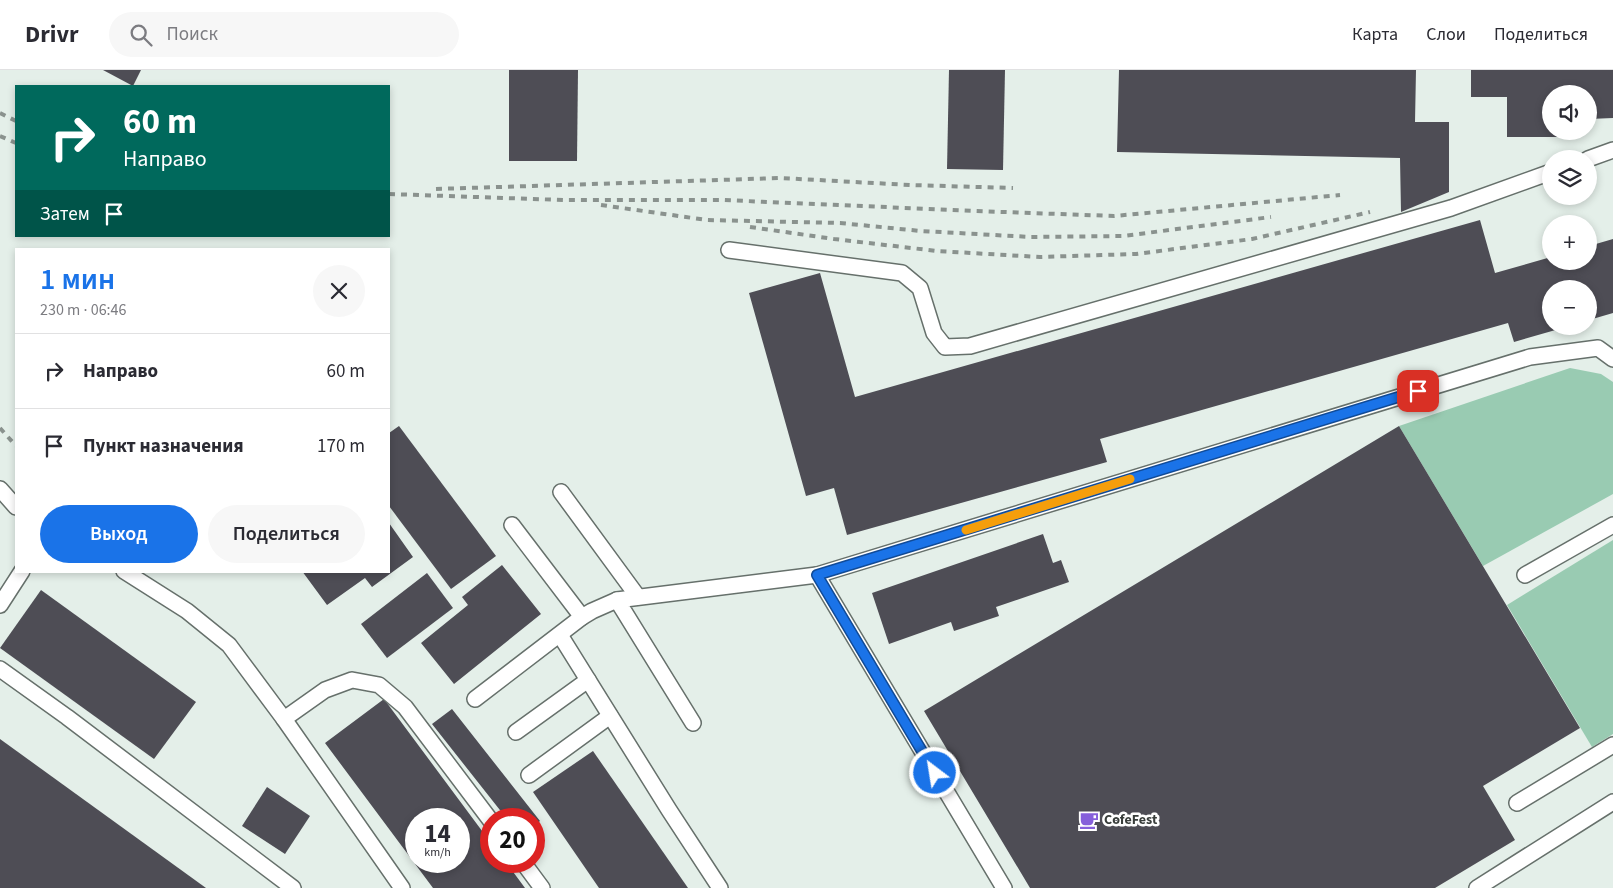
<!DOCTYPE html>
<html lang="ru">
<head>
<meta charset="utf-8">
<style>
	:root { --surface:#fff; --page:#f7f7f7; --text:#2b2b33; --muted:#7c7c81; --line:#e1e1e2; --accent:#1a73e8 }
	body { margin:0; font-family:"Source Sans 3",sans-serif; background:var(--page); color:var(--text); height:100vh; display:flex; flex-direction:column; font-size:19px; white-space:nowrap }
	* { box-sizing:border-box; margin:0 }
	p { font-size:16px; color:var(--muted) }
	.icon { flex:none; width:28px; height:28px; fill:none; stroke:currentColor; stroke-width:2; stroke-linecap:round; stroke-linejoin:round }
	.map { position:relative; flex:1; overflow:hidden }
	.panel { position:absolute; left:15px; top:178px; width:375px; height:325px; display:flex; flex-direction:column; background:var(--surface); border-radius:0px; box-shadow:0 2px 8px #0003 }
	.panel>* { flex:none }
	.hud { position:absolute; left:15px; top:15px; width:375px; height:152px; border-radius:0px; box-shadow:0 2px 8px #0003; background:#00695c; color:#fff; overflow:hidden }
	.buttons { position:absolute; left:1542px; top:15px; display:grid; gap:10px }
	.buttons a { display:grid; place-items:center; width:55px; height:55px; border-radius:50%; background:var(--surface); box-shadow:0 2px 8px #0003; font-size:25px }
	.speed { position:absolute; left:405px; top:738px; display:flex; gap:10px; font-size:25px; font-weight:700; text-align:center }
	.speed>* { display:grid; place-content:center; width:65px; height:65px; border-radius:50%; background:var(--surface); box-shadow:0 2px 8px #0003; line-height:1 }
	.speed small { font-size:12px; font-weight:400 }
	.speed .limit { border:8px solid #d22; background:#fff; color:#111 }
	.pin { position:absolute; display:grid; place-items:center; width:42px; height:42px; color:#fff; margin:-21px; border-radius:10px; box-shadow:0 2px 8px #0006 }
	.me { position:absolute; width:55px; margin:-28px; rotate:329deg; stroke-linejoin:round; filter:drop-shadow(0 0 4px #0008) }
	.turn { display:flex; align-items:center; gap:18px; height:105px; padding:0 25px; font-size:22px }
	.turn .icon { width:65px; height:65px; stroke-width:2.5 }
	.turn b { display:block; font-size:35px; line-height:42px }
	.then { display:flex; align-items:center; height:48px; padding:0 25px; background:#0003; gap:10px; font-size:19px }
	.round { display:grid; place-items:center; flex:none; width:52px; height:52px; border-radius:26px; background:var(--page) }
	.summary { display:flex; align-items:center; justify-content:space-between; height:85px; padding:0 25px }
	h1 { font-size:30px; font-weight:600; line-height:38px; color:var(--accent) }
	.action { display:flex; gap:10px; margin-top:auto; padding:10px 25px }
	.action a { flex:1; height:58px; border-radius:30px; background:var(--accent); color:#fff; font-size:20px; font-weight:600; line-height:58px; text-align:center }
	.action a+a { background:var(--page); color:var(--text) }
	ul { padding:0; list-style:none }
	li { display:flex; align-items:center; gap:15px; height:75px; padding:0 25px; border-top:1px solid var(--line) }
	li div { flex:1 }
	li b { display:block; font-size:19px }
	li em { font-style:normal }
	header { display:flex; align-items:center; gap:30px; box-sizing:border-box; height:70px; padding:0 25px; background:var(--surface); border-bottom:1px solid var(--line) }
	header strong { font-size:24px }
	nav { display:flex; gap:28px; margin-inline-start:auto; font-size:18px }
	.search { width:350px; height:45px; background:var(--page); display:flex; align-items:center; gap:12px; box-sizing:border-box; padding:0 18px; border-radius:28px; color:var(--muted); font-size:19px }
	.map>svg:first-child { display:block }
	.green { fill:#99cbb2 }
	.building { fill:#4e4d55; fill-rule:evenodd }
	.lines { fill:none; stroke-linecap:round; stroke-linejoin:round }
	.service-casing { stroke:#66706b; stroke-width:18 }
	.service { stroke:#fff; stroke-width:15 }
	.rail { stroke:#8a928e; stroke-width:4; stroke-dasharray:6 6; stroke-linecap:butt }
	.route-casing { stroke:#114b97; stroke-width:12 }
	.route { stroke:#1a73e8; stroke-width:9 }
	.slow { stroke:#f59e0b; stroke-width:9 }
	.labels { text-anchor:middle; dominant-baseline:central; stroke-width:5; stroke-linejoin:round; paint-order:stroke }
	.poi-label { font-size:14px; font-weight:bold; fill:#393e3b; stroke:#fff; text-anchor:start }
</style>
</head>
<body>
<header>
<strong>Drivr</strong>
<div class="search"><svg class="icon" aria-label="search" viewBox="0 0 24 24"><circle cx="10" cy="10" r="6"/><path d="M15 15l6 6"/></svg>Поиск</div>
<nav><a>Карта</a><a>Слои</a><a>Поделиться</a></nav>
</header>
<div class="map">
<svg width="1613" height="818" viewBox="0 0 1613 818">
	<rect width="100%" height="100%" fill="#e4efe9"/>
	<g class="green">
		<path d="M1570,298l31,6 12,8v112l-130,72 -84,-140z"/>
		<path d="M1613,470v194l-21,13 -85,-142z"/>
	</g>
	<g class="building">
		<path d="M103,0h38l-8,16z"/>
		<path d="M509,0h69l-1,91h-68z"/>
		<path d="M949,0h56l-2,100 -56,-1z"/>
		<path d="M1119,0h297l-1,52h34v70l-48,20 -1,-54 -283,-6z"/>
		<path d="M1471,0h142v48l-24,1v-25h-38v37h25v6h-69v-40h-36z"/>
		<path d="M1480,150l15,53 56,-16v4h38v-15l24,-7v74l-24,7v-31h-38v37l15,1 -52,15 -6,-19 -408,116 7,23 -260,73 -13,-47 -28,8 -57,-203 71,-20 35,124z"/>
		<path d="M399,356l97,130 -45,33 -62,-83v-73z"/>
		<path d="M1399,356l181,302 -97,58 32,54 -80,48h-405l-106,-177z"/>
		<path d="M389,453l24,34 -41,30 -7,-9 -38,27 -25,-34h87z"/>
		<path d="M1043,464l10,29 8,-3 8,22 -73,25 3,9 -45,15 -3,-9 -62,22 -17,-51z"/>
		<path d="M502,495l39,49 -87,70 -33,-41 47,-38 -6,-8z"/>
		<path d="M427,503l26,35 -66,50 -26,-34z"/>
		<path d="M41,520l155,112 -42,57 -154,-111z"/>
		<path d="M384,629l107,144v18h14l20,27h-92l-108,-145zM416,749h43v42h-43z"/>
		<path d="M452,639l88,112 -6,5v-7h-27l-75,-95z"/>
		<path d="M0,669l206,149h-206z"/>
		<path d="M593,681l95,137h-89l-66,-96z"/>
		<path d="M267,717l43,29 -25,38 -43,-28z"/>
	</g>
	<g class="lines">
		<g class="service-casing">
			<g id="service">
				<path d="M1588,89l25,-9"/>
				<path d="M729,180l173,23 18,15 14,45 11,14 25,-1 481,-138 100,-36"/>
				<path d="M0,419l16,18"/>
				<path d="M561,422l77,105"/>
				<path d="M512,455l70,92"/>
				<path d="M124,501l63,40 42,34 55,74 118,169"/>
				<path d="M1525,505l88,-50"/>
				<path d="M0,535l22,-34"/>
				<path d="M560,565l109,175 51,78"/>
				<path d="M0,599l67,48 226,171"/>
				<path d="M475,629l107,-82 10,-6 25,-11"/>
				<path d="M284,649l41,-29 27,-10 27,5 26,22 86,114"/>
				<path d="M693,653l-76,-123 200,-25"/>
				<path d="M516,662l72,-52"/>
				<path d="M529,705l81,-59"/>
				<path d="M1517,733l96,-58"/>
				<path d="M522,791l20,27"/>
				<path d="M1004,818l-187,-313 713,-218 68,-9 15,11"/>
				<path d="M1477,818l136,-86"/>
			</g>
		</g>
		<use href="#service" class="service"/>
		<g class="rail">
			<path d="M0,43l16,8"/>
			<path d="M0,66l16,7"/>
			<path d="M436,119l345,-11 129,7 103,3"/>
			<path d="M389,124l174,6h160l253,11 138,5 226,-21"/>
			<path d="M601,135l106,15 133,3 81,8 110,6 92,-1 148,-19"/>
			<path d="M750,157l84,12 103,12 103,6 96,-3 116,-15 118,-27"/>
			<path d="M0,358l16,18"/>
		</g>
	</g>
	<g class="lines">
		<g class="route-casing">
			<path id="route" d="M935,703l-118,-198 601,-184"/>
		</g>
		<use href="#route" class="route"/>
		<path class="slow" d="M966,460l164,-51"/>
	</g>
	<defs>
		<g id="cafe-bare" transform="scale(1.5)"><path d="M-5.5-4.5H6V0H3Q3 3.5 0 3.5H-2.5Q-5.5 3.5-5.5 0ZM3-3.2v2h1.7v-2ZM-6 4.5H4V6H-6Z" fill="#865fda" stroke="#fff" stroke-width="2.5" paint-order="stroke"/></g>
	</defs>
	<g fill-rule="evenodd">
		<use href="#cafe-bare" x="1089" y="750"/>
	</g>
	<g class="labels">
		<g class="poi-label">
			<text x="1104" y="750">CofeFest</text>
		</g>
	</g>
</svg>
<div class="buttons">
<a><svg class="icon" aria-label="sound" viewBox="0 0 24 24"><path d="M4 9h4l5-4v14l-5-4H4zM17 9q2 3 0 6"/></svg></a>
<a><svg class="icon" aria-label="layers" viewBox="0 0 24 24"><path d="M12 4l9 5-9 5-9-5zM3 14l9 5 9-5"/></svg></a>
<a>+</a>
<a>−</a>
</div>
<div class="speed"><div>14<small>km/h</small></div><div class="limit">20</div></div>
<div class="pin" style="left:1418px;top:321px;background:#d93025"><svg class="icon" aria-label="arrive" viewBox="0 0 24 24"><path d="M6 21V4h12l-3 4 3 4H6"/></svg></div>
<svg class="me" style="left:935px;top:703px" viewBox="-20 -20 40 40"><circle r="17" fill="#1a73e8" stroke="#fff" stroke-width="3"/><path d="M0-11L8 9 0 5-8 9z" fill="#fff"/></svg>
<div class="hud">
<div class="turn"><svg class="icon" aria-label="right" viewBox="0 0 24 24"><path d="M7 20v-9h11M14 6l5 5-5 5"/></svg><div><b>60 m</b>Направо</div></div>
<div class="then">Затем<svg class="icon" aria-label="arrive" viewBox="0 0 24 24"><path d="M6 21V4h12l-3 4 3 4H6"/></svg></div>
</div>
<section class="panel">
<div class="summary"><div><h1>1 мин</h1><p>230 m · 06:46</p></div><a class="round"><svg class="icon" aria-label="close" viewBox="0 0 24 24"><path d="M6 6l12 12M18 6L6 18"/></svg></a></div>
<ul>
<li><svg class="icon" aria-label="right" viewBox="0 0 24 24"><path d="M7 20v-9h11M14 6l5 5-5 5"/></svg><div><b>Направо</b></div><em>60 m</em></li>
<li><svg class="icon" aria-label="arrive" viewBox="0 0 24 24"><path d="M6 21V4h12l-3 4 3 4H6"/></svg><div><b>Пункт назначения</b></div><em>170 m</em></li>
</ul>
<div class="action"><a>Выход</a><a>Поделиться</a></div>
</section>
</div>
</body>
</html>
